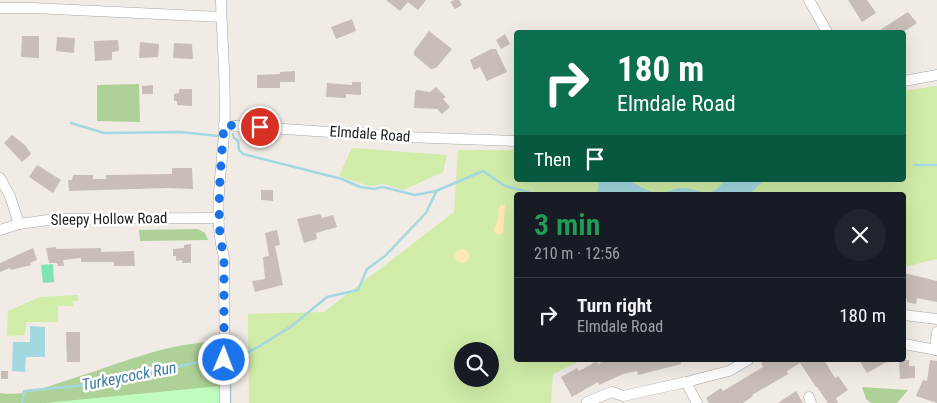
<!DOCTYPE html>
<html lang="en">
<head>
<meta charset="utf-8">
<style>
	:root { --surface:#171b24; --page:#20242c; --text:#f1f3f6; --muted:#9ea1a6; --line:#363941 }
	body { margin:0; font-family:"Roboto Condensed",sans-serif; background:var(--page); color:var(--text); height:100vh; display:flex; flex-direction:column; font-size:19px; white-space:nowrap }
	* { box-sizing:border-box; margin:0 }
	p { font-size:16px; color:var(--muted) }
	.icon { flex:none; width:28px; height:28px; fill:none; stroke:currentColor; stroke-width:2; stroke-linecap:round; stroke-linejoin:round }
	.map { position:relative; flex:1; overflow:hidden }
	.drawer { position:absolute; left:514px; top:192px; width:392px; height:170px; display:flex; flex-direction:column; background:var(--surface); border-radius:5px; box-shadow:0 5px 20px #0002 }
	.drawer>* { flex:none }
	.top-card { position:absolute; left:514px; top:30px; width:392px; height:152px; border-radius:5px; box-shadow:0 5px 20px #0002; background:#0b6e4f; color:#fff; overflow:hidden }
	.controls { position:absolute; left:454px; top:342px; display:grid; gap:10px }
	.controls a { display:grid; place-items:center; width:45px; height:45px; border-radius:50%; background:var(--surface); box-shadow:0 5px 20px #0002; font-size:25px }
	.pin { position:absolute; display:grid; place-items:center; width:42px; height:42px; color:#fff; margin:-21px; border:2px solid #fff; border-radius:50%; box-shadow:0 1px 5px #0007 }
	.me { position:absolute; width:55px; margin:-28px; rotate:1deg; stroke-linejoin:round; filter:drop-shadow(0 0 4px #0008) }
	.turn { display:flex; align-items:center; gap:18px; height:105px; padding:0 20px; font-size:22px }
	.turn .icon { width:65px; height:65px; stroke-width:2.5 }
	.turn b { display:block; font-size:35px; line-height:42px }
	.then { display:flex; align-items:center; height:48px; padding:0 20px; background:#0003; gap:10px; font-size:19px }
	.round { display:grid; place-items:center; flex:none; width:52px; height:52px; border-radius:26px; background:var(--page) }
	.headline { display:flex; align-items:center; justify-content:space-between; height:85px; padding:0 20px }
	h1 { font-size:30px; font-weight:600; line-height:38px; color:#1e9e55 }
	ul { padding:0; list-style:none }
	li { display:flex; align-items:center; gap:15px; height:75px; padding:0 20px; border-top:1px solid var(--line) }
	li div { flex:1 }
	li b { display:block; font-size:19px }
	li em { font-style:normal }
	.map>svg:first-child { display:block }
	.grass { fill:#d0eca8; fill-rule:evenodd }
	.forest { fill:#aed197 }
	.sand { fill:#ffe8b3 }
	.park { fill:#c1fcbf }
	.pitch { fill:#7fe3b2 }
	.water { fill:#a3d8e0 }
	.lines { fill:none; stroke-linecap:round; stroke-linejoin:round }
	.stream { stroke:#a3d8e0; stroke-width:2.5 }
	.building { fill:#c8bdb7 }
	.minor-casing { stroke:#a6a6a6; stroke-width:11 }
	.minor { stroke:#fff; stroke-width:10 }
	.route { stroke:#1a73e8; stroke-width:9; stroke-dasharray:0 16.2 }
	.labels { text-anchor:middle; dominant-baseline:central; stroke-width:5; stroke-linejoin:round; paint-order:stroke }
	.street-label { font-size:15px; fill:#1f1f1f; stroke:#fff }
	.water-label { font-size:16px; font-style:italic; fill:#417ba3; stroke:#fff }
</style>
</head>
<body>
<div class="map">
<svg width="937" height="403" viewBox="0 0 937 403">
	<rect width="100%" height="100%" fill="#f0ebe4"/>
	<g class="grass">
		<path d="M937,86v173l-33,8v-72h-388v165h66l-29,14 -2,29h-302l-1,-89 76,-2 130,-100 4,-62h58v30h388v-89zM462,351h28v28h-28z"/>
		<path d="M352,148l95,7 -4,17 -40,18 -19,-6 -15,2 -30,-10z"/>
		<path d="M78,295v6h-5v5h-15v16h-32l-1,13 -18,1 1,-25 32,-14z"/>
	</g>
	<g class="forest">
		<path d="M139,84l1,38 -43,-1v-36z"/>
		<path d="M198,229l7,4 3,7 -68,1 -1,-11z"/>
		<path d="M209,342l9,2 -2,14 4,16v12l-8,17h-212v-10c24,4 49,-7 71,-14 45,-14 90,-34 138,-37z"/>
		<path d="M862,387l46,3 -11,13h-26l-5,-4z"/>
	</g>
	<g class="sand">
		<path d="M501,205h4l-2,28 -6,2 -3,-5 5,-14 -1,-7z"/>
		<circle cx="462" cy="256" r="7"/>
	</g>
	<path class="park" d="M220,386v17h-175z"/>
	<path class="pitch" d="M53,264l1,18 -11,1 -2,-18z"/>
	<g class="water">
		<path d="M600,180c8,0 16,-1 24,0 9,1 21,11 33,13 8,1 15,-4 23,-5 21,-1 27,15 45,-8h39l-15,15h-156l5,-5v-8z"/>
		<path d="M30,326l15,1v30h-19l-1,15 -13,-1 1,-29h17z"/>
	</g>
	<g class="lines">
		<g class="stream">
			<path d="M71,123l33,10 76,-1 38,4"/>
			<path d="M233,134l1,4 4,3 1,9 4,4 99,25 18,8 14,2 9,-2 32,8 21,-4 47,-20 22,15 23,6 6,3"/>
			<path d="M914,165h23"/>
			<path d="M230,361l30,-15 33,-21 34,-28 31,-7 9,-21 18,-13 41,-43 10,-21"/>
			<path d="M230,386v17"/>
			<path d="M22,403l2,-12 84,-8 108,-25"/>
		</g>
	</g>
	<g class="building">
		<path d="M386,0h40l-8,10 -10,-8 -8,9z"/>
		<path d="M455,0h4l3,5 -7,4 -5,-7z"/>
		<path d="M848,0h19l9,13 -14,9z"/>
		<path d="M908,12l9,11 -14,9h-26z"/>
		<path d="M352,19l4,12 -20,8 -5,-12z"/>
		<path d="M429,31l23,18 -16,19 -5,1 -17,-14v-4z"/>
		<path d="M505,34l5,10 -9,5 -5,-9z"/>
		<path d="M22,36h17v22l-18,-1z"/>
		<path d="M57,37l18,1 -1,15 -18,-2z"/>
		<path d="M118,40l1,11 -7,1v8l-17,1 -1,-20z"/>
		<path d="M140,42l19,2 -1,13 -19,1z"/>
		<path d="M174,43l18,1 1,15 -20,-1z"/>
		<path d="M491,49h5l11,23 -20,9 -7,-14 -6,3 -4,-10z"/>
		<path d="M295,71v11h-15v6h-23v-13l23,-1v-2z"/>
		<path d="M352,82h9v13l-15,-1v4l-20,-1 1,-14 25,2z"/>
		<path d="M153,85v9h-11v-8z"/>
		<path d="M436,87l10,10 -3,2 7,8 -8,7 -5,-5 -23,-1 1,-16 2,-2 13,2z"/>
		<path d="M179,89h13v17l-15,-1v-4h-3v-7l5,-1z"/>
		<path d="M12,135l13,10 6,9 -9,8 -18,-19z"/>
		<path d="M37,165l24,15 -8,13 -24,-16z"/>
		<path d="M172,168h20l1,21 -25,-1 -99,3 -1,-11h4l1,-5h20v4h13v-4l66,-1z"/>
		<path d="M261,190h12v11l-12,-1z"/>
		<path d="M320,214l2,4 11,-3 4,12 -21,6 1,6 -13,4 -7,-24z"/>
		<path d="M277,230l3,15 -5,1 8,39 -28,7 -3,-11 13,-2 -2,-22 6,-1 -4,-23z"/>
		<path d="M191,244v19h-9v-3l-6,1v-5h-3v-7l11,-1v-3z"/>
		<path d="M56,247v2l45,-1v4l33,-1 1,15h-21v-4h-33v-4l-18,2 1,6h-6l-1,-3h-8l-3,-15z"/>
		<path d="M33,248l4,12 -7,3 1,2 -20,5 -1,-2 -10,4v-9z"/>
		<path d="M904,273l33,8v21l-20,-4 -1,6 -9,-2v-3h-3z"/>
		<path d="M66,332h14v30h-13z"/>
		<path d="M606,360h74l1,4 -43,11 -1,-4 -14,3 -24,11 -1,-3 -26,15 -11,-20 16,-9 2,3 18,-10 1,3z"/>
		<path d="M768,360h56l11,18 3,-2 10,14 -12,8 2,5h-10l-11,-16h-1l-16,-24 -13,8 1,3 -36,21 1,1 -10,7h-34l-3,-5 15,-10 2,3 40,-24 -2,-4z"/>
		<path d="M859,360h31l-23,13z"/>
		<path d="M899,360h10v6h6v12l-15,1z"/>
		<path d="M930,360l7,1v42l-21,-7 7,-16 4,1z"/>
		<rect x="1" y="371" width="7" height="8"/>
		<path d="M796,391l7,12h-25z"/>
	</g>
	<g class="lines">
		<g class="minor-casing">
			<g id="minor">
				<path d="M221,0c1,45 6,90 3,135 -3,40 -11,83 0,122l1,146"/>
				<path d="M809,0l18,32"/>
				<path d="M0,8h33l188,9"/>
				<path d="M904,81l33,-6"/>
				<path d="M224,125l181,12 111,4"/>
				<path d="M0,178l10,18 9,28"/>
				<path d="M0,230l19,-6 36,-5 164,-1"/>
				<path d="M904,315l33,4"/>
				<path d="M904,344l33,6"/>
				<path d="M935,350l2,-18"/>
				<path d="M686,382l11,21"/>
				<path d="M809,397l2,6"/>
				<path d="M587,402l25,-10 11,4 63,-14 43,-11 19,-11"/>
			</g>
		</g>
		<use href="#minor" class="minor"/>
	</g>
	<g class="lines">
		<path class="route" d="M224,360v-103l-4,-20 -1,-29 1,-30 4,-53 36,2"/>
	</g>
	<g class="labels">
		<g class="street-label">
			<text transform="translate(370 134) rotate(4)">Elmdale Road</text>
			<text transform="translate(109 219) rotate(-1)">Sleepy Hollow Road</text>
		</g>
		<g class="water-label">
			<text transform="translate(129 376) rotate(-11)">Turkeycock Run</text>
		</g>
	</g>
</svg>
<div class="controls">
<a><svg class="icon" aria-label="search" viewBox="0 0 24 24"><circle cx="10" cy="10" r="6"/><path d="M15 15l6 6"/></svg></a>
</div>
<div class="pin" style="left:260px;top:127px;background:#d93025"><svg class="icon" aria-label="arrive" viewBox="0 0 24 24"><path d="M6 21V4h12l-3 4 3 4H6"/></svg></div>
<svg class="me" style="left:224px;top:360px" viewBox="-20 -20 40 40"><circle r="17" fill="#1a73e8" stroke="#fff" stroke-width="3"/><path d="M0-11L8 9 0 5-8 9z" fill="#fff"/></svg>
<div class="top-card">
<div class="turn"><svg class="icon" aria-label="right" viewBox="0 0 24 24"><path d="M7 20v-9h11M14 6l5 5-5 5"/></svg><div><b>180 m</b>Elmdale Road</div></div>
<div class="then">Then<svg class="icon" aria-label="arrive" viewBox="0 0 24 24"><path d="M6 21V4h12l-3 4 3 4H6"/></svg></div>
</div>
<section class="drawer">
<div class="headline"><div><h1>3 min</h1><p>210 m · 12:56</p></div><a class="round"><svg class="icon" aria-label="close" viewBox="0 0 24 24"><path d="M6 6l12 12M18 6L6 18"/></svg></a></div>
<ul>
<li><svg class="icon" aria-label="right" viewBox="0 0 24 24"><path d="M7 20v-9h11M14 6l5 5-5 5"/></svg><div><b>Turn right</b><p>Elmdale Road</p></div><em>180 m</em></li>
</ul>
</section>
</div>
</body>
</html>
